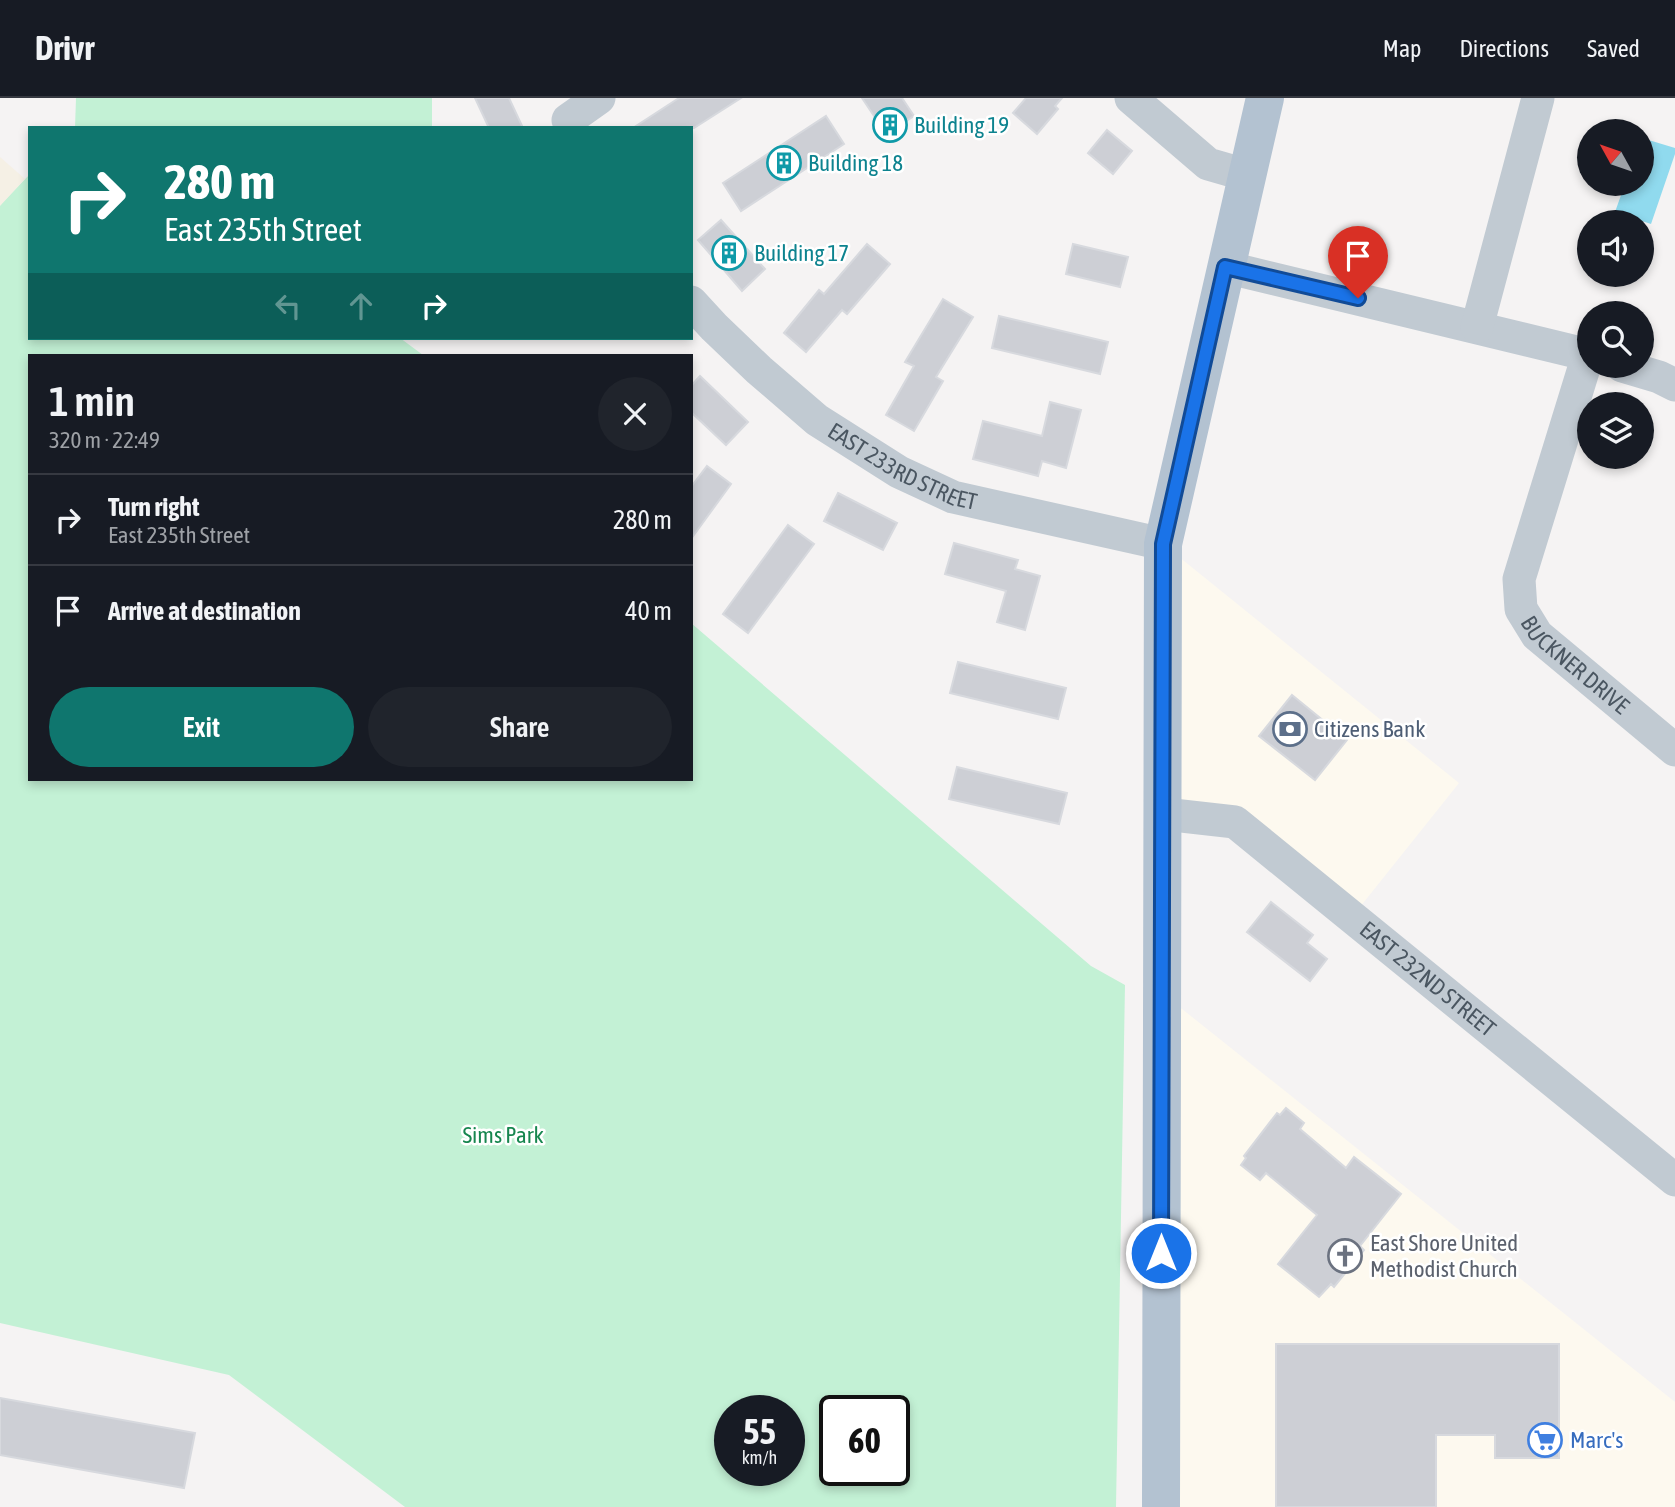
<!DOCTYPE html>
<html lang="en">
<head>
<meta charset="utf-8">
<style>
	:root { --surface:#171b24; --page:#20242c; --text:#f1f3f6; --muted:#9ea1a6; --line:#363941; --accent:#0f766e }
	body { margin:0; font-family:"Asap Condensed",sans-serif; background:var(--page); color:var(--text); height:100vh; display:flex; flex-direction:column; font-size:26px; white-space:nowrap }
	* { box-sizing:border-box; margin:0 }
	p { font-size:23px; color:var(--muted) }
	.icon { flex:none; width:38px; height:38px; fill:none; stroke:currentColor; stroke-width:2; stroke-linecap:round; stroke-linejoin:round }
	.map { position:relative; flex:1; overflow:hidden }
	.drawer { position:absolute; left:28px; top:256px; width:665px; height:427px; display:flex; flex-direction:column; background:var(--surface); border-radius:0px; box-shadow:0 4px 10px #0003 }
	.drawer>* { flex:none }
	.hud { position:absolute; left:28px; top:28px; width:665px; height:214px; border-radius:0px; box-shadow:0 4px 10px #0003; background:#0f766e; color:#fff; overflow:hidden }
	.needle { width:46px; rotate:310deg }
	.controls { position:absolute; left:1577px; top:21px; display:grid; gap:14px }
	.controls a { display:grid; place-items:center; width:77px; height:77px; border-radius:50%; background:var(--surface); box-shadow:0 4px 10px #0003; font-size:35px }
	.speed { position:absolute; left:714px; top:1297px; display:flex; gap:14px; font-size:35px; font-weight:700; text-align:center }
	.speed>* { display:grid; place-content:center; width:91px; height:91px; border-radius:50%; background:var(--surface); box-shadow:0 4px 10px #0003; line-height:1 }
	.speed small { font-size:18px; font-weight:400 }
	.speed .limit { border:4px solid #111; border-radius:10px; background:#fff; color:#111 }
	.pin { position:absolute; display:grid; place-items:center; width:60px; height:60px; color:#fff; margin:-72px -30px; border-radius:50% 50% 50% 0; rotate:-45deg; box-shadow:0 0 7px #0007 }
	.pin .icon { rotate:45deg }
	.me { position:absolute; width:77px; margin:-38px; rotate:0deg; stroke-linejoin:round; filter:drop-shadow(0 0 5px #0008) }
	.turn { display:flex; align-items:center; gap:24px; height:147px; padding:0 21px; font-size:32px }
	.turn .icon { width:91px; height:91px; stroke-width:2.5 }
	.turn b { display:block; font-size:49px; line-height:60px }
	.lanes { display:flex; align-items:center; height:66px; padding:0 21px; background:#0003; justify-content:center; gap:35px; direction:ltr }
	.lanes .off { opacity:.35 }
	.round { display:grid; place-items:center; flex:none; width:74px; height:74px; border-radius:37px; background:var(--page) }
	.head { display:flex; align-items:center; justify-content:space-between; height:119px; padding:0 21px }
	h1 { font-size:42px; font-weight:600; line-height:52px }
	.button { display:flex; gap:14px; margin-top:auto; padding:14px 21px }
	.button a { flex:1; height:80px; border-radius:42px; background:var(--accent); color:#fff; font-size:28px; font-weight:600; line-height:80px; text-align:center }
	.button a+a { background:var(--page); color:var(--text) }
	ul { padding:0; list-style:none }
	li { display:flex; align-items:center; gap:21px; height:91px; padding:0 21px; border-top:2px solid var(--line) }
	li div { flex:1 }
	li b { display:block; font-size:26px }
	li em { font-style:normal }
	header { display:flex; align-items:center; gap:42px; box-sizing:border-box; height:98px; padding:0 35px; background:var(--surface); border-bottom:2px solid var(--line) }
	header strong { font-size:33px }
	nav { display:flex; gap:38px; margin-inline-start:auto; font-size:24px }
	.map>svg:first-child { display:block }
	.commercial { fill:#fdf9ef }
	.green { fill:#c3f1d5; fill-rule:evenodd }
	.sand { fill:#f5f0e5 }
	.water { fill:#90daee }
	.building { fill:#cdcfd5; stroke:#d7d9de; stroke-width:2 }
	.lines { fill:none; stroke-linecap:round; stroke-linejoin:round }
	.minor { stroke:#c1cad2; stroke-width:33 }
	.major { stroke:#b3c2d1; stroke-width:38 }
	.route-casing { stroke:#114b97; stroke-width:18 }
	.route { stroke:#1a73e8; stroke-width:12 }
	.labels { text-anchor:middle; dominant-baseline:central; stroke-width:5; stroke-linejoin:round; paint-order:stroke }
	.culture-label { font-size:23px; fill:#0d838f; stroke:#fff; text-anchor:start }
	.street-label { font-size:23px; fill:#4a5661; stroke:#fff }
	.service-label { font-size:23px; fill:#4e5e75; stroke:#fff; text-anchor:start }
	.park-label { font-size:23px; fill:#17864f; stroke:#fff }
	.worship-label { font-size:23px; fill:#5b616d; stroke:#fff; text-anchor:start }
	.shop-label { font-size:23px; fill:#366cbe; stroke:#fff; text-anchor:start }
</style>
</head>
<body>
<header>
<strong>Drivr</strong>
<nav><a>Map</a><a>Directions</a><a>Saved</a></nav>
</header>
<div class="map">
<svg width="1675" height="1409" viewBox="0 0 1675 1409">
	<rect width="100%" height="100%" fill="#f5f3f3"/>
	<g class="commercial">
		<path d="M1163,446l296,239 -107,134 -117,-95 -71,-8z"/>
		<path d="M1162,895l513,409v105h-514z"/>
	</g>
	<g class="green">
		<path d="M76,0h356v30h-357z"/>
		<path d="M30,76v164h370l23,17h-393v424h661v-156l400,343 34,19 -9,522h-711l-176,-132 -229,-52v-1118zM730,1312h59v60h-59zM835,1312h59v60h-59z"/>
	</g>
	<path class="sand" d="M0,59l25,22 -25,27z"/>
	<path class="water" d="M1642,40l33,10v6l-24,70 -36,-12 10,-28h17z"/>
	<g class="building">
		<path d="M475,0h34l14,30h-34z"/>
		<path d="M679,0h62l-47,30h-61z"/>
		<path d="M862,0h40l12,18 -28,18z"/>
		<path d="M1026,0h36l-7,8 3,3 -21,25 -24,-21z"/>
		<path d="M826,18l18,28 -103,67 -18,-28z"/>
		<path d="M1107,32l25,21 -19,23 -25,-21z"/>
		<path d="M721,122l44,49 -23,22 -44,-51z"/>
		<path d="M867,146l23,20 -43,50 -5,-4 -36,42 -22,-19 35,-43 5,4z"/>
		<path d="M1073,146l55,13 -8,30 -54,-13z"/>
		<path d="M943,201l30,18 -37,60 7,4 -29,50 -28,-16 28,-49 -9,-4z"/>
		<path d="M999,218l109,26 -8,32 -108,-26z"/>
		<path d="M700,278l48,46 -22,23 -35,-33v-26z"/>
		<path d="M1050,304l31,8 -15,58 -24,-7 -4,15 -65,-17 10,-38 59,15z"/>
		<path d="M707,368l24,18 -40,55v-52z"/>
		<path d="M838,395l59,30 -14,27 -59,-29z"/>
		<path d="M788,427l26,19 -66,89 -25,-19z"/>
		<path d="M954,445l64,17 -3,9 25,7 -15,54 -28,-8 9,-31 -61,-17z"/>
		<path d="M958,564l108,26 -8,31 -108,-26z"/>
		<path d="M1292,597l55,45 -32,40 -56,-44z"/>
		<path d="M957,669l110,26 -8,31 -110,-25z"/>
		<path d="M1271,804l42,33 -6,8 20,16 -17,22 -63,-49z"/>
		<path d="M1286,1010l18,15 -4,6 46,39 8,-11 47,37 -41,52 4,4 -30,37 -3,-3 -12,13 -41,-33 39,-49 -51,-42 -6,7 -19,-15 5,-7 -2,-2 33,-43 3,2z"/>
		<path d="M1276,1246h283v114h-64v-23h-59v72h-160z"/>
		<path d="M0,1300l195,35 -11,55 -184,-33z"/>
	</g>
	<g class="lines">
		<g class="minor">
			<path d="M1131,0l77,66 38,11"/>
			<path d="M568,22l31,-22"/>
			<path d="M1225,169l364,88"/>
			<path id="s1" d="M691,204l23,25 45,43 58,50 82,52 54,25 210,47"/>
			<path d="M1477,229l61,-229"/>
			<path id="s2" d="M1588,257l-69,224 2,30 16,26 138,115"/>
			<path d="M1622,268l37,11 16,8"/>
			<path id="s3" d="M1164,716l71,8 440,358"/>
		</g>
		<path class="major" d="M1161,1409l2,-963 102,-446"/>
	</g>
	<g class="lines">
		<g class="route-casing">
			<path id="route" d="M1161,1155l2,-709 62,-277 133,31"/>
		</g>
		<use href="#route" class="route"/>
	</g>
	<defs>
		<g id="building-ring" transform="scale(1.75)"><circle r="9.5" fill="#fff" stroke="#0f9aa8" stroke-width="1.5"/><path d="M-4-6H4V6H1V3H-1V6H-4ZM-2.5-4.3h1.7v1.8h-1.7ZM.8-4.3h1.7v1.8H.8ZM-2.5-1h1.7V.8h-1.7ZM.8-1h1.7V.8H.8Z" fill="#0f9aa8"/></g>
		<g id="bank-ring" transform="scale(1.75)"><circle r="9.5" fill="#fff" stroke="#5c6f8a" stroke-width="1.5"/><path d="M-6-4H6V4H-6ZM0-2.3a2.3 2.3 0 1 0 0 4.6a2.3 2.3 0 1 0 0-4.6Z" fill="#5c6f8a"/></g>
		<g id="church-ring" transform="scale(1.75)"><circle r="9.5" fill="#fff" stroke="#6b7280" stroke-width="1.5"/><path d="M-1.2-6h2.4v3.5h3.3v2.4h-3.3V6h-2.4V-.1h-3.3v-2.4h3.3Z" fill="#6b7280"/></g>
		<g id="supermarket-ring" transform="scale(1.75)"><circle r="9.5" fill="#fff" stroke="#3f7fe0" stroke-width="1.5"/><path d="M-6-5.5h2.5l.6 2H6L4.5 2H-2.5L-4.4-4H-6ZM-1.5 3.2a1.3 1.3 0 1 0 .1 0ZM3 3.2a1.3 1.3 0 1 0 .1 0Z" fill="#3f7fe0"/></g>
	</defs>
	<g fill-rule="evenodd">
		<use href="#building-ring" x="890" y="27"/>
		<use href="#building-ring" x="784" y="65"/>
		<use href="#building-ring" x="729" y="155"/>
		<use href="#bank-ring" x="1290" y="631"/>
		<use href="#church-ring" x="1345" y="1158"/>
		<use href="#supermarket-ring" x="1545" y="1342"/>
	</g>
	<g class="labels">
		<g class="culture-label">
			<text x="914" y="27">Building 19</text>
			<text x="808" y="65">Building 18</text>
			<text x="754" y="155">Building 17</text>
		</g>
		<g class="street-label">
			<text stroke="none"><textPath href="#s1" startOffset="271">EAST 233RD STREET</textPath></text>
			<text stroke="none"><textPath href="#s2" startOffset="343">BUCKNER DRIVE</textPath></text>
			<text stroke="none"><textPath href="#s3" startOffset="320">EAST 232ND STREET</textPath></text>
		</g>
		<g class="service-label">
			<text x="1314" y="631">Citizens Bank</text>
		</g>
		<g class="park-label">
			<text x="503" y="1037">Sims Park</text>
		</g>
		<g class="worship-label">
			<text x="1370" y="1145">East Shore United<tspan x="1370" dy="26">Methodist Church</tspan></text>
		</g>
		<g class="shop-label">
			<text x="1570" y="1342">Marc's</text>
		</g>
	</g>
</svg>
<div class="controls">
<a><svg class="needle" viewBox="-14 -14 28 28"><path d="M0-13l5 13h-10z" fill="#e53935"/><path d="M0 13l5-13h-10z" fill="#9ea1a6"/></svg></a>
<a><svg class="icon" aria-label="sound" viewBox="0 0 24 24"><path d="M4 9h4l5-4v14l-5-4H4zM17 9q2 3 0 6"/></svg></a>
<a><svg class="icon" aria-label="search" viewBox="0 0 24 24"><circle cx="10" cy="10" r="6"/><path d="M15 15l6 6"/></svg></a>
<a><svg class="icon" aria-label="layers" viewBox="0 0 24 24"><path d="M12 4l9 5-9 5-9-5zM3 14l9 5 9-5"/></svg></a>
</div>
<div class="speed"><div>55<small>km/h</small></div><div class="limit">60</div></div>
<div class="pin" style="left:1358px;top:200px;background:#d93025"><svg class="icon" aria-label="arrive" viewBox="0 0 24 24"><path d="M6 21V4h12l-3 4 3 4H6"/></svg></div>
<svg class="me" style="left:1161px;top:1155px" viewBox="-20 -20 40 40"><circle r="17" fill="#1a73e8" stroke="#fff" stroke-width="3"/><path d="M0-11L8 9 0 5-8 9z" fill="#fff"/></svg>
<div class="hud">
<div class="turn"><svg class="icon" aria-label="right" viewBox="0 0 24 24"><path d="M7 20v-9h11M14 6l5 5-5 5"/></svg><div><b>280 m</b>East 235th Street</div></div>
<div class="lanes"><svg class="icon off" aria-label="left" viewBox="0 0 24 24"><path d="M17 20v-9H6M10 6l-5 5 5 5"/></svg><svg class="icon off" aria-label="ahead" viewBox="0 0 24 24"><path d="M12 20V5M6 11l6-6 6 6"/></svg><svg class="icon" aria-label="right" viewBox="0 0 24 24"><path d="M7 20v-9h11M14 6l5 5-5 5"/></svg></div>
</div>
<section class="drawer">
<div class="head"><div><h1>1 min</h1><p>320 m · 22:49</p></div><a class="round"><svg class="icon" aria-label="close" viewBox="0 0 24 24"><path d="M6 6l12 12M18 6L6 18"/></svg></a></div>
<ul>
<li><svg class="icon" aria-label="right" viewBox="0 0 24 24"><path d="M7 20v-9h11M14 6l5 5-5 5"/></svg><div><b>Turn right</b><p>East 235th Street</p></div><em>280 m</em></li>
<li><svg class="icon" aria-label="arrive" viewBox="0 0 24 24"><path d="M6 21V4h12l-3 4 3 4H6"/></svg><div><b>Arrive at destination</b></div><em>40 m</em></li>
</ul>
<div class="button"><a>Exit</a><a>Share</a></div>
</section>
</div>
</body>
</html>
